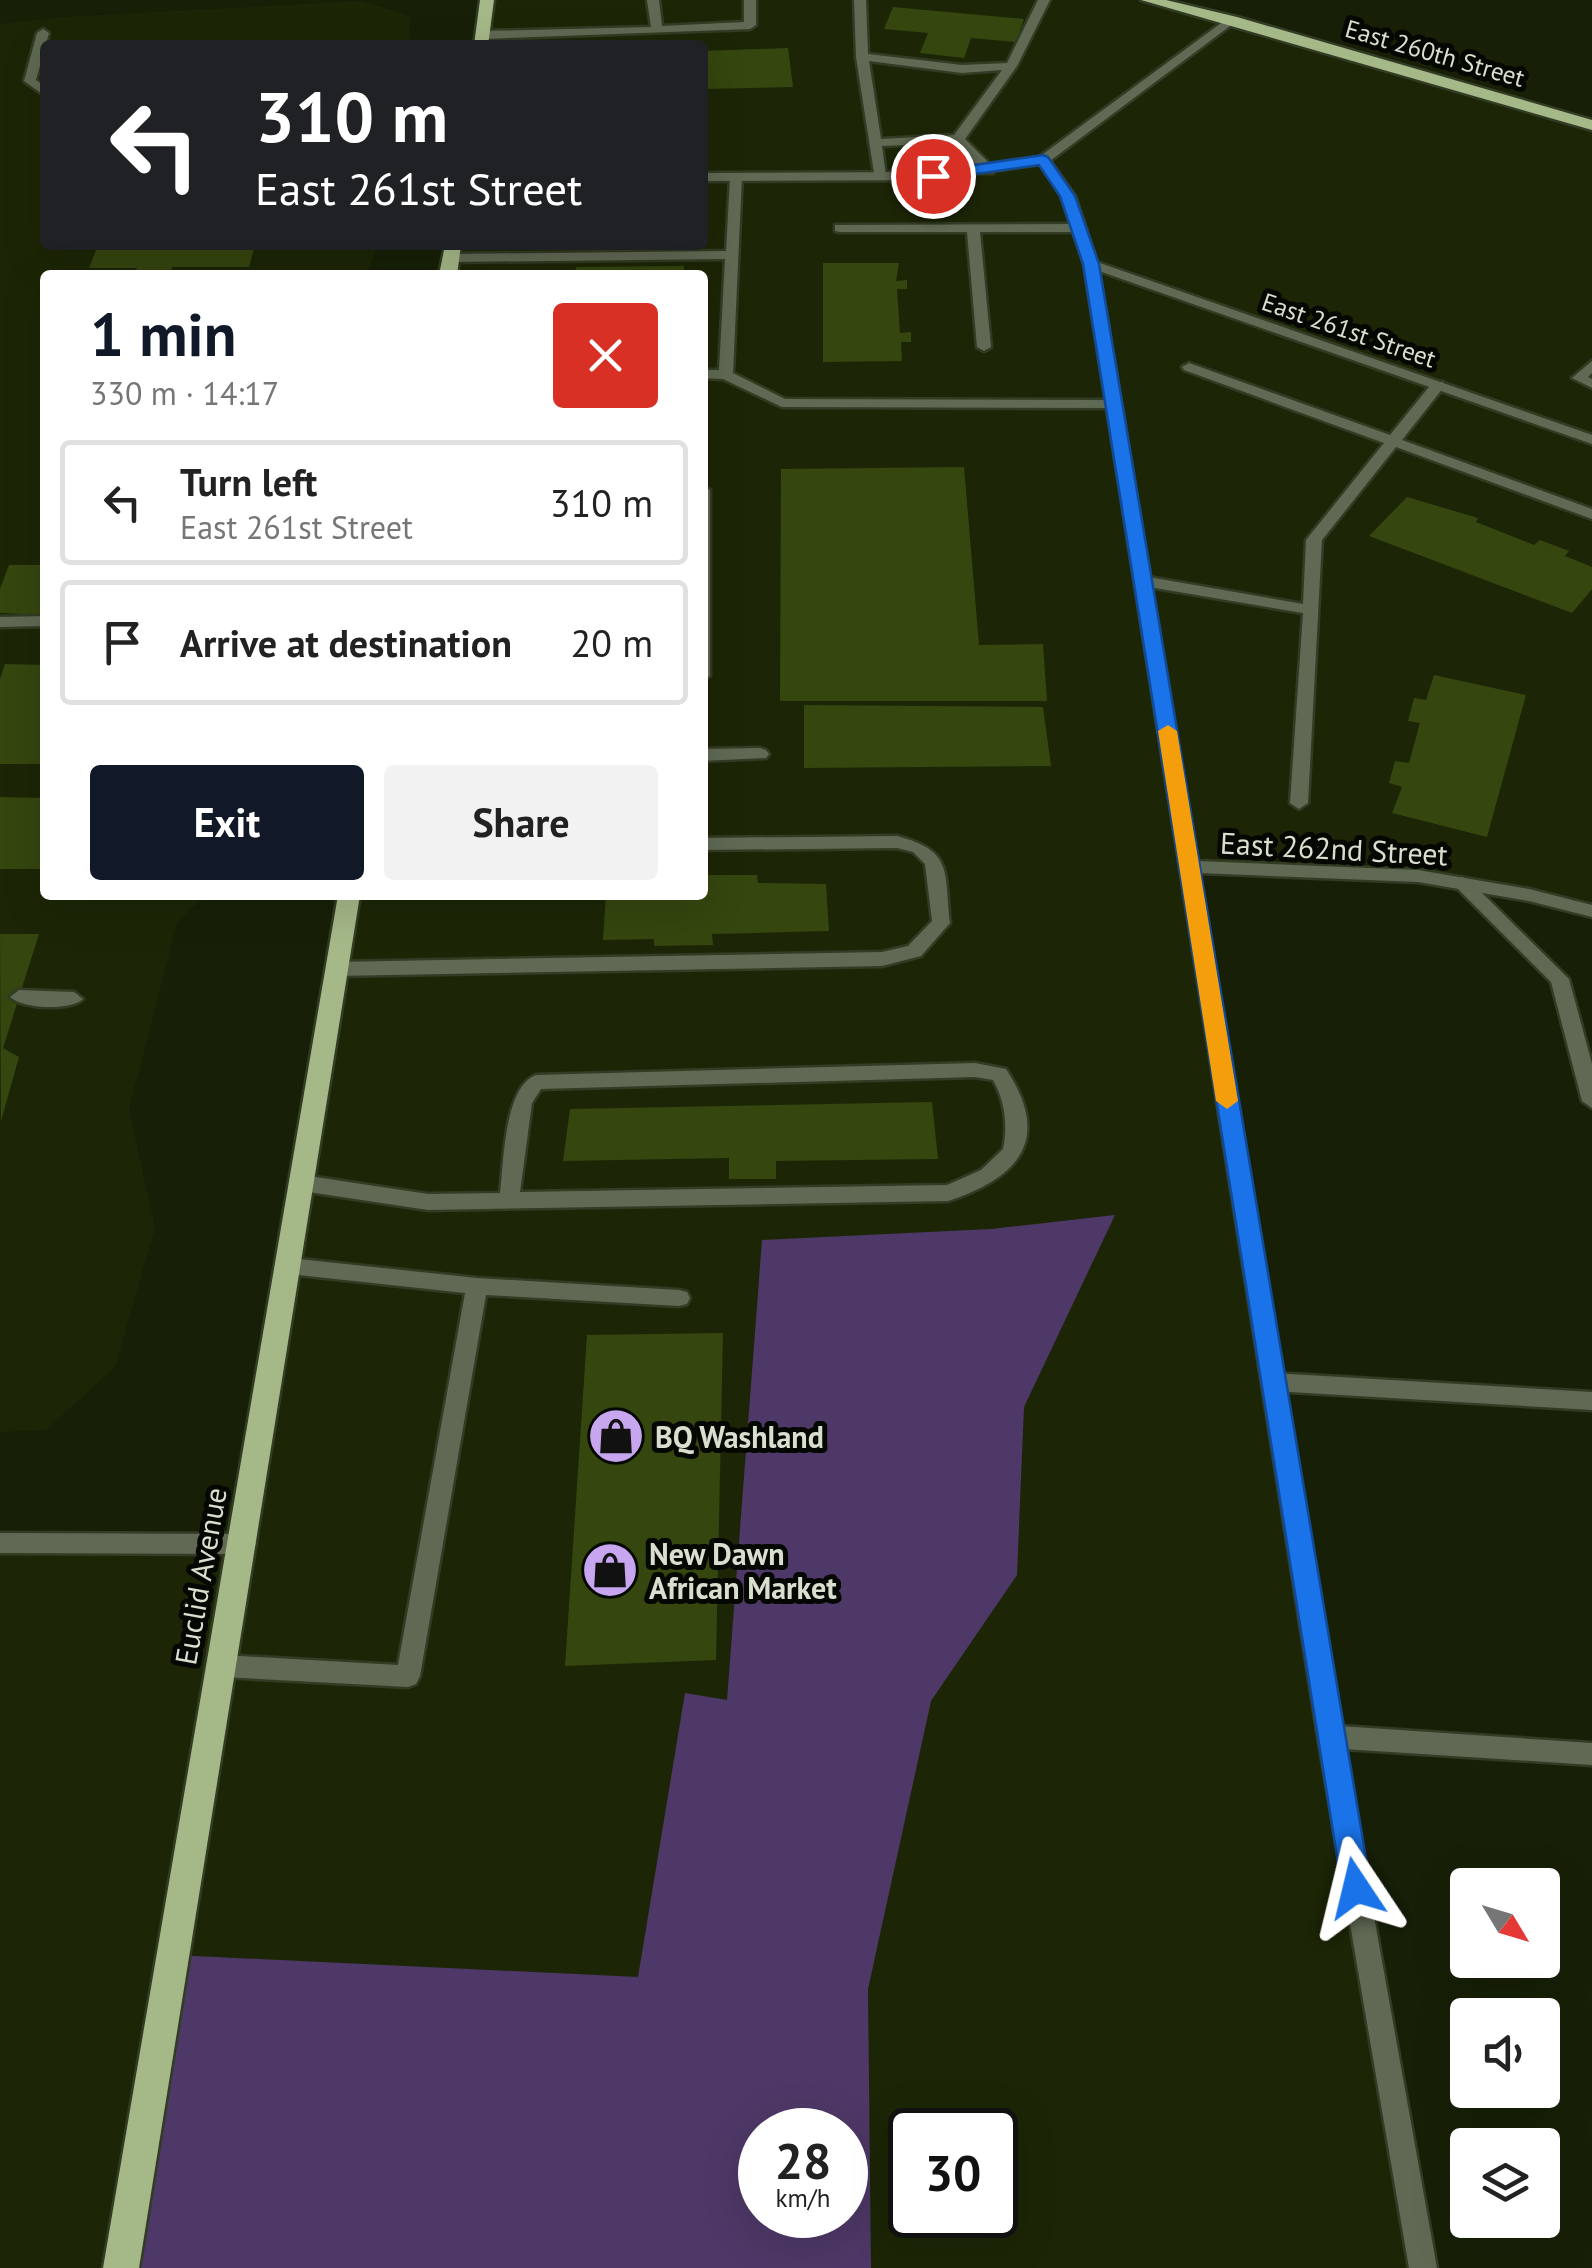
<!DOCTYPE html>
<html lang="en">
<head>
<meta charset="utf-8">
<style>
	:root { --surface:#fff; --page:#f2f2f2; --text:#222; --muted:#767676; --line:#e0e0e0; --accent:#111827 }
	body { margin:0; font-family:"PT Sans",sans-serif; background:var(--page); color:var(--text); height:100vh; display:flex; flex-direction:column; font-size:38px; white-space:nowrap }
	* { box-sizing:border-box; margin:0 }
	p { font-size:32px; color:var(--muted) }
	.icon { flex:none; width:55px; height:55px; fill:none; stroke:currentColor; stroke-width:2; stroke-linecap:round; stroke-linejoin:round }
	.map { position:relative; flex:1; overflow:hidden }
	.side { position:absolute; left:40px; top:270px; width:668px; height:630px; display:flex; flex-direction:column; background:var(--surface); border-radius:10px; box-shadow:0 10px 40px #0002 }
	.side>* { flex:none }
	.banner { position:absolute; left:40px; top:40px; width:668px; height:210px; border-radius:10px; box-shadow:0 10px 40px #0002; background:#202124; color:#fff; overflow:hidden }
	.needle { width:65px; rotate:128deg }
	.buttons { position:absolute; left:1450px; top:1868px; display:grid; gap:20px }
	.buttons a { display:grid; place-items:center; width:110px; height:110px; border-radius:10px; background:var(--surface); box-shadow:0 10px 40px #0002; font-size:50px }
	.speed { position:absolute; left:738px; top:2108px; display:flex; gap:20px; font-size:50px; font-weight:700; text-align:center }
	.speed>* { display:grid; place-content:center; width:130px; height:130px; border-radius:50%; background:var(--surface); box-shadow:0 10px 40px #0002; line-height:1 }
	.speed small { font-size:25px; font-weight:400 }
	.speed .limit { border:5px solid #111; border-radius:15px; background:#fff; color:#111 }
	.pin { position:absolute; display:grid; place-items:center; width:85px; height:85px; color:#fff; margin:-42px; border:5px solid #fff; border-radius:50%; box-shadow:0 2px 10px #0007 }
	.me { position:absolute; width:110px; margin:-55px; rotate:350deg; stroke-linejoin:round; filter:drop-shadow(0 0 8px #0008) }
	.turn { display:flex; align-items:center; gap:35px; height:210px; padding:0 50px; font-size:45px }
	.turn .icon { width:130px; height:130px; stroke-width:2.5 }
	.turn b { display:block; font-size:70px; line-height:85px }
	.round { display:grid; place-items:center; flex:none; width:105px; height:105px; border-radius:10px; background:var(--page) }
	.summary { display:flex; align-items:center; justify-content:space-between; height:170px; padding:0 50px }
	h1 { font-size:60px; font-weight:700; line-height:75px; color:var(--accent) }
	.action { display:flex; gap:20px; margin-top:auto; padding:20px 50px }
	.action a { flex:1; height:115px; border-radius:10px; background:var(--accent); color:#fff; font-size:40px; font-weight:700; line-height:115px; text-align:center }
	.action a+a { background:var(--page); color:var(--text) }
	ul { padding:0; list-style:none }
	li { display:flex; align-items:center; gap:30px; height:125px; margin:0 20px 15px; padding:0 30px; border:5px solid var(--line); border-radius:10px }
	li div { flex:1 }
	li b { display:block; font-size:38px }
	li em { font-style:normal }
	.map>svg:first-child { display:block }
	.built { fill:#1c2606; fill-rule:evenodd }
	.forest { fill:#4e3867; fill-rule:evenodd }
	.building { fill:#35460f }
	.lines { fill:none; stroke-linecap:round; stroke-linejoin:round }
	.service-casing { stroke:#323b23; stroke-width:5 }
	.minor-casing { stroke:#323b23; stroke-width:5 }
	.primary-casing { stroke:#323b23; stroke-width:5 }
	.service { fill:#606953; fill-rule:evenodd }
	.minor { fill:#606953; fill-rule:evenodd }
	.primary { fill:#a5b888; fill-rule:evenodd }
	.route { fill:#1a73e8; stroke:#114b97; stroke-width:2.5 }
	.slow { fill:#f59e0b }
	.labels { text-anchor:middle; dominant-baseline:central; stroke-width:10; stroke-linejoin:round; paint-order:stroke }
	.far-street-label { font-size:25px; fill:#d8dfcf; stroke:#050802 }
	.street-label { font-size:30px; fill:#d8dfcf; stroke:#050802 }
	.poi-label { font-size:30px; font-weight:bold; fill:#d8dfcf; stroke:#050802; text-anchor:start }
</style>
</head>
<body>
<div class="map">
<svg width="1592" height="2268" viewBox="0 0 1592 2268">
	<rect width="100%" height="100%" fill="#172007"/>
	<g class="built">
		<path d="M487,0h661l444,125v786l-174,-35 -227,-9 232,1401h-552l-4,-279 -747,279h-120v-725h243l105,-648h354v-620h-254l5,-30h249v-200h-221zM910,2130h85v85h-85z"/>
		<path d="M361,1l50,15 -3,29h-363v200h332l-9,30h-323v620h160l-28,28 -48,187 26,118 -40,139 -69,63 -46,2v-1408l63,-7z"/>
	</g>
	<path class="forest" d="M1115,1215l-91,192 -7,168 -86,126 -63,288 3,279h-752l55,-313 464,22 47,-284 42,7 35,-460 229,-11zM760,2130h85v85h-85z"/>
	<g class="building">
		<path d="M893,7l131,12 -8,23 -45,-4 -7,20 -44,-5 8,-20 -44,-4z"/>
		<path d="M788,48l5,39 -91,2v-38z"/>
		<path d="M98,245h157l-6,22h-77l-2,8h-36l3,-7h-48z"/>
		<path d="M823,263h76l-3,18 11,-1v9h-10l3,44 11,-1v10h-10l1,19 -79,1z"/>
		<path d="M684,266v9h-109l1,-8z"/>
		<path d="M964,467l15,178 64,-1 4,57h-267l1,-232z"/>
		<path d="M1407,497l71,21 -2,4 58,23 6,-5 29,11 -4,5 27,11v22l-20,24 -203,-77z"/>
		<path d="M9,565h36v50l-45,-2v-24z"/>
		<path d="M5,664l40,1v99h-45v-85z"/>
		<path d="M1434,675l92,20 -39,142 -95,-24 10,-26 -13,-4 6,-22 14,2 11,-40 -12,-2 6,-23 12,2z"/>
		<path d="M804,705l239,2 8,59 -247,2z"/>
		<path d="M0,797l45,1v71h-45z"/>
		<path d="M702,875h55l1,8 68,1 3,47 -117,3 1,11 -59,1v-7l-51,1 3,-45h96z"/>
		<path d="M0,934h39l-36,114 16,9 -18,64z"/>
		<path d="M932,1102l6,57 -162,2v18h-47v-21l-166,3 7,-52z"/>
		<path d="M723,1333l-7,327 -151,6 22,-331z"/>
	</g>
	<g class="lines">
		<g class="service-casing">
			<g id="service">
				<path d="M647,0h12l3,26 82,-4v-22h12v25l-6,4 -268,10 -6,-4 6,-4 169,-4z"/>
				<path d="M854,0h12l2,54 94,11 45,-2 31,-63h12l-33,66 -52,73 28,28v6h-10l-28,-30 -73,3 4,30 -11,3 -19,-122zM869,61l93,12 40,-3 -48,65 -73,4z"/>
				<path d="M43,29l6,4 -13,47 9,6v10l-21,-15 13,-48z"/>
				<path d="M736,173l6,4 -9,196 52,26 329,1 7,4 -7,4 -332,-1 -59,-28 -21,-1v-8h17l6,-111 -274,3 -7,-4 7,-4 275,-3 4,-74z"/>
				<path d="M835,225l244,-1 7,4 -7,4h-99l11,115 -7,4 -7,-4 -10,-115h-127l-5,-1z"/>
				<path d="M1592,361v12l-4,4 4,2v9l-20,-10z"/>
				<path d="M1189,363l201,72 43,-53h10v6l-41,52 190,69v10l-196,-72 -74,93 -14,263 -9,6 -9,-6 13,-190 -160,-27 -8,-5 8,-5 160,28 3,-64 78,-97 -200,-73 -2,-3z"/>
				<path d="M702,486l8,4v186l-8,5z"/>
				<path d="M45,616v10l-45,1v-10z"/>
				<path d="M760,748l6,2 3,4 -3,4 -64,3v-12z"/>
				<path d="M897,836c57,15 47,35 53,87l-29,33 -39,10 -546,10 -9,-7 9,-7 546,-10 26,-6 24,-25 -7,-57 -12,-12 -16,-4 -195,2v-12z"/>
				<path d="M1462,877l6,2 101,100 23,85v44l-10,-7 -31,-119 -95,-95 -3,-4 3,-4z"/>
				<path d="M19,990l55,2 9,7c-12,12 -61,10 -73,-2z"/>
				<path d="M975,1063l31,6c47,71 12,109 -58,132l-520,9 -126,-19 -7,-2 -3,-6 3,-6 7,-2 126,19 72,-1c4,-31 4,-106 36,-118zM975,1077l18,3c12,21 15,46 10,69l-22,21 -34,15 -427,7 12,-89 9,-14z"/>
				<path d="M289,1258l188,20 202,12 8,2 3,6 -3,6 -8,2 -193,-11 -66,381 -4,8 -8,3 -185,-10 -8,-3 -4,-8 4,-8 8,-3 175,10 67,-372 -176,-19 -7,-2 -3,-6 3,-6z"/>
				<path d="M1273,1373l319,19v18l-319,-19 -8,-3 -3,-6 3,-6z"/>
			</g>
		</g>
		<g class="minor-casing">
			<g id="minor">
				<path d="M1228,18l10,2 -188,141 25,35 22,66 495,173v9l-493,-173 98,590 221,9 111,19 63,16v12l-63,-16 -111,-19 -219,-9 141,853 252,17v22l-248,-16 93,519h-28l-91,-531 -234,-1473 -23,-68 -21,-32 -107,16 -231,1v-8l231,-1 106,-15z"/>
				<path d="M0,1533l244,1 8,3 4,7 -4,7 -8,3 -244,-1z"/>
			</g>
		</g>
		<g class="primary-casing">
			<g id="primary">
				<path d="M480,0h14l-6,45h-14z"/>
				<path d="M1141,0h25l71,17 355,103v10z"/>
				<path d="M445,245h16l-4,30h-18z"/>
				<path d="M338,895h22l-221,1373h-36z"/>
			</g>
		</g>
		<use href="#service" class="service"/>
		<use href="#minor" class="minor"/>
		<use href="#primary" class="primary"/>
	</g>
	<path class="route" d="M1043,155l5,2 27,39 24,68 272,1624 -4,10 -11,5 -10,-5 -4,-10 -259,-1624 -23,-68 -21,-31 -106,15 -7,-4 7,-5z"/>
	<path class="slow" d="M1168,725l9,6 61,370 -11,8 -11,-8 -58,-370z"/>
	<defs>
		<g id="shop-disc" transform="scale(2.875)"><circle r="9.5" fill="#c7a6ef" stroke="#050802"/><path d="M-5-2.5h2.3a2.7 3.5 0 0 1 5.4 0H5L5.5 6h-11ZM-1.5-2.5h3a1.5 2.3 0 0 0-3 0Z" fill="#111"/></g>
	</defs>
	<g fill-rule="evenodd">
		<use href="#shop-disc" x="616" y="1436"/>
		<use href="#shop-disc" x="610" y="1570"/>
	</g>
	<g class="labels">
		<g class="far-street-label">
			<text transform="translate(1435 53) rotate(16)">East 260th Street</text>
			<text transform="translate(1349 330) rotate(19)">East 261st Street</text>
		</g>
		<g class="street-label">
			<text transform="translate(1334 848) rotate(3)">East 262nd Street</text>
			<text transform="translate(200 1576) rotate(-80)">Euclid Avenue</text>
		</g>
		<g class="poi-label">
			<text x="655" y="1436">BQ Washland</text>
			<text x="649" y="1553">New Dawn<tspan x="649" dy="34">African Market</tspan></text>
		</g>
	</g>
</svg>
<div class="buttons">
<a><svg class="needle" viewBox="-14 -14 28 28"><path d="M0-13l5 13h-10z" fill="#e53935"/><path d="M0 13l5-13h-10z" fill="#767676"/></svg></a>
<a><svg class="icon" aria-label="sound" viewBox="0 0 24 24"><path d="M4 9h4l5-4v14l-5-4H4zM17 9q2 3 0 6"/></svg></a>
<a><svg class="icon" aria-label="layers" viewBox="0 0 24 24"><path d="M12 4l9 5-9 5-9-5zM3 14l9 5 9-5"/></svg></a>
</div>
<div class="speed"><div>28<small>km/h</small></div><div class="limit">30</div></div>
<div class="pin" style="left:933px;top:176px;background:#d93025"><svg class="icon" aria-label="arrive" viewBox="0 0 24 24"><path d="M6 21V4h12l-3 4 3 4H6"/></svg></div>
<svg class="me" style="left:1356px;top:1888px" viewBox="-20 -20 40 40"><path d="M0-17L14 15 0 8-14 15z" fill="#1a73e8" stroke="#fff" stroke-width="4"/></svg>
<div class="banner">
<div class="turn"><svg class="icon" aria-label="left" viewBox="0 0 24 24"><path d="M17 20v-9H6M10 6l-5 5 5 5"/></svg><div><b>310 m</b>East 261st Street</div></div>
</div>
<section class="side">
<div class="summary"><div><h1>1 min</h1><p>330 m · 14:17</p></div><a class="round" style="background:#d93025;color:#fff"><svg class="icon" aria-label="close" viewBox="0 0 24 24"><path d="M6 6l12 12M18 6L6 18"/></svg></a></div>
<ul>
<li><svg class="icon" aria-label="left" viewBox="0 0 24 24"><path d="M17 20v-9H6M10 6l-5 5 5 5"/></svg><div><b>Turn left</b><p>East 261st Street</p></div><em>310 m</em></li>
<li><svg class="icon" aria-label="arrive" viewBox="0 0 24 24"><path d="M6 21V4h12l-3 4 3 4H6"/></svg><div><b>Arrive at destination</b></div><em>20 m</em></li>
</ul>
<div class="action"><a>Exit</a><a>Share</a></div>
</section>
</div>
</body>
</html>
